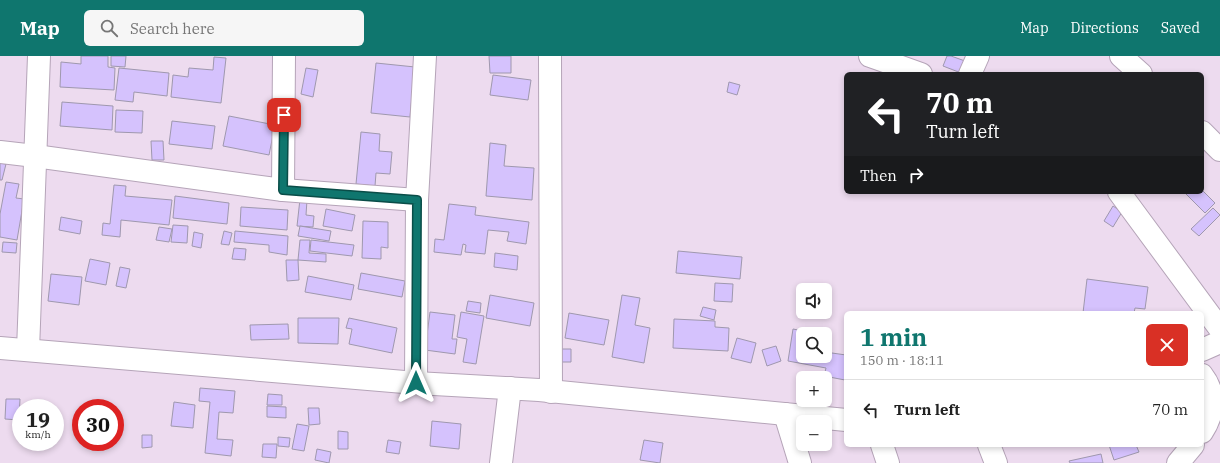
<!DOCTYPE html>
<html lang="en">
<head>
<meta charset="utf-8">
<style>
	:root { --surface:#fff; --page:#f6f6f6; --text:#222; --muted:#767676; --line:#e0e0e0; --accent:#0f766e }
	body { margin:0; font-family:"IBM Plex Serif",serif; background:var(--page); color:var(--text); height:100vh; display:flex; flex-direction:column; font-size:15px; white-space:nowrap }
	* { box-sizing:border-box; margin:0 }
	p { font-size:13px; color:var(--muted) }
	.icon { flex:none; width:22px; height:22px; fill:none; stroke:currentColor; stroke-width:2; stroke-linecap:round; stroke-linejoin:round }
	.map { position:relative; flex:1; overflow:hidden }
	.side { position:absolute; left:844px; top:255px; width:360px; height:136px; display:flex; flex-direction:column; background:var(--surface); border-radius:6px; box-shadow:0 2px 6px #0003 }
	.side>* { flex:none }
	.top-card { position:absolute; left:844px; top:16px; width:360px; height:122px; border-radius:6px; box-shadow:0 2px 6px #0003; background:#202124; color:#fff; overflow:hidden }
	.tools { position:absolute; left:796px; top:227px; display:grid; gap:8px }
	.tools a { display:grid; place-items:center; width:36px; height:36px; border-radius:6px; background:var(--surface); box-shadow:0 2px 6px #0003; font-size:20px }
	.speed { position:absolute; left:12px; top:343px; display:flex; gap:8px; font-size:20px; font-weight:700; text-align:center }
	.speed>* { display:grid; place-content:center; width:52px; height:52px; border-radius:50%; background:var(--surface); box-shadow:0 2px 6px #0003; line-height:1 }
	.speed small { font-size:10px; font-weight:400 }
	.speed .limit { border:6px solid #d22; background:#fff; color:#111 }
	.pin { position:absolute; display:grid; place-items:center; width:34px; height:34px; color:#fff; margin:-17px; border-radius:8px; box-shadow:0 2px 6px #0006 }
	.me { position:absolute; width:44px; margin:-22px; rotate:0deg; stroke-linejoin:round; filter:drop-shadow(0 0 3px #0008) }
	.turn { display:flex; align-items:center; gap:14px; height:84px; padding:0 16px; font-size:18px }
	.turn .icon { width:52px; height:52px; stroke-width:2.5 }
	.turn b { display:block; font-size:28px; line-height:34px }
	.then { display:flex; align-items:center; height:38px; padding:0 16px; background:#0003; gap:8px; font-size:15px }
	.round { display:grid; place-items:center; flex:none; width:42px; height:42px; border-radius:6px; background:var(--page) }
	.overview { display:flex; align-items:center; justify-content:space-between; height:68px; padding:0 16px }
	h1 { font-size:24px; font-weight:700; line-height:30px; color:var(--accent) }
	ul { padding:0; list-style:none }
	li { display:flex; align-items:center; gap:12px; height:60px; padding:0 16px; border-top:1px solid var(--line) }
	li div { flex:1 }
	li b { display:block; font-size:15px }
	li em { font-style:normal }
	header { display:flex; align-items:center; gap:24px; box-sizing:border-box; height:56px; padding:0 20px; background:var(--accent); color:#fff }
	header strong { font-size:19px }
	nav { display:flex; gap:22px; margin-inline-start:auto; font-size:14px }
	.search { width:280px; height:36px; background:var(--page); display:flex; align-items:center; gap:10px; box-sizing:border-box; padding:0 14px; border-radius:6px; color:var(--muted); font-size:15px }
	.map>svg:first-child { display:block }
	.building { fill:#d5c2fd; stroke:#9f98ae }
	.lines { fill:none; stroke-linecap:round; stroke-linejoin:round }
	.minor-casing { stroke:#b5a4b8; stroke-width:24 }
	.major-casing { stroke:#b5a4b8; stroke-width:24 }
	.minor { stroke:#fff; stroke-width:22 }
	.major { stroke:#fff; stroke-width:22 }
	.route-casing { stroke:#0a4d48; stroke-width:10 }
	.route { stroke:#0f766e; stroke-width:7 }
</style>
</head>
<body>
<header>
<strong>Map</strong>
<div class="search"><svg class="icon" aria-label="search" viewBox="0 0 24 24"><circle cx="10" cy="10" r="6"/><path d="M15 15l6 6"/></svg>Search here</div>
<nav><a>Map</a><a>Directions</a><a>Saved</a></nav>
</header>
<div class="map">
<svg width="1220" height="407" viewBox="0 0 1220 407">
	<rect width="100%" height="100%" fill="#eddbef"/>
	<g class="building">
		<path d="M81,0h27v11l7,1 -1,22 -54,-3 1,-25 20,2z"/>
		<path d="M111,0h15l-1,11 -14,-1z"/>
		<path d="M489,0h22v17h-21z"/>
		<path d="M947,0h4l14,5 -4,12 -18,-7z"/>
		<path d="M214,1l12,1 -5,45 -50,-6 2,-22 15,2 1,-9 24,2z"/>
		<path d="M376,7l39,4 -5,50 -39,-4z"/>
		<path d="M119,12l50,5 -2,23 -33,-4 -1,10 -18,-2z"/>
		<path d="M306,12l12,2 -5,27 -12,-3z"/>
		<path d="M493,19l38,5 -3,20 -38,-5z"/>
		<path d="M729,26l11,3 -3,10 -10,-3z"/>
		<path d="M62,46l51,4 -1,24 -52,-4z"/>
		<path d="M116,54l27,1 -1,22 -27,-1z"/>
		<path d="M229,60l46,9 -6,30 -46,-9z"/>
		<path d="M172,65l43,5 -3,23 -43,-5z"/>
		<path d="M361,76l19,2 -1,17 13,1 -2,22 -14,-1 -1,13 -19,-2z"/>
		<path d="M151,85h12l1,19h-12z"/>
		<path d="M490,87l16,2 -2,21 30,2 -2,32 -46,-4z"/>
		<path d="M0,107l6,1 -4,16h-2z"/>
		<path d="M6,126l13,2 -3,14 8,1 -7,41 -17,-3v-23z"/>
		<path d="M114,129l12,1 -1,10 47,4 -3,25 -48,-5 -1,17 -18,-2 1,-12 7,1z"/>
		<path d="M1202,134l13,13 -10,10 -21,-21h18z"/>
		<path d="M175,140l54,7 -2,21 -54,-6z"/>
		<path d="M300,143l7,1 -1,15 8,1 -1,11 -16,-1z"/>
		<path d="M449,148l27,3 -1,8 54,7 -3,22 -19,-3 2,-9 -21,-2 -3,24 -20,-2 1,-7 -3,-1 -2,11 -27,-3 1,-13 9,1z"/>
		<path d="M1113,150l9,6 -9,15 -9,-6z"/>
		<path d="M241,151l47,3 -1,20 -47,-4z"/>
		<path d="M1213,152l7,7 -21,21 -8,-7z"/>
		<path d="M326,153l29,6 -3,16 -29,-5z"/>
		<path d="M61,161l21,4 -2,13 -21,-4z"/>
		<path d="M363,165l25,1v26l-7,-1v12l-19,-1z"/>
		<path d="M173,169l15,1 -1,17 -16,-1z"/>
		<path d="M300,170l31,5 -2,10 -31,-5z"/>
		<path d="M159,171l13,2 -3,13 -13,-2z"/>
		<path d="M224,175l8,2 -3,12 -8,-1z"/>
		<path d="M235,175l53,5 -1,19 -18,-3v-7l-35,-3z"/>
		<path d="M194,176l9,2 -2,14 -9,-2z"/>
		<path d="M300,184h10l-1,13 17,1v8l-28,-2z"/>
		<path d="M311,184l43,5 -2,11 -42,-5z"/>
		<path d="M3,186l14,1 -1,10 -14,-1z"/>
		<path d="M234,192l12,1 -1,11 -13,-1z"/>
		<path d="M678,195l64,6 -2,22 -64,-6z"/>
		<path d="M495,197l23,3 -1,14 -23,-3z"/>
		<path d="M90,203l20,4 -4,22 -21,-4z"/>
		<path d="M286,204h12l1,20 -12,1z"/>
		<path d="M120,211l10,2 -4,19 -10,-2z"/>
		<path d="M361,217l44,8 -3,16 -44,-8z"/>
		<path d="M51,218l31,3 -3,28 -31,-4z"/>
		<path d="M308,220l46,9 -3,15 -46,-8z"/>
		<path d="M1087,223l61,8 -3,22 -10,-1 -1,5h-51z"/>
		<path d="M715,227l18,1 -1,18 -18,-1z"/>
		<path d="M490,239l44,8 -4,23 -44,-8z"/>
		<path d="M622,239l18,3 -5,27 15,3 -6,35 -32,-6z"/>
		<path d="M468,245l13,2 -1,10 -14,-2z"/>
		<path d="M703,251l13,3 -2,10 -14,-4z"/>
		<path d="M430,256l25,3 -3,24h5l-2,15 -30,-4z"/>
		<path d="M461,256l23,4 -8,48 -13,-2 4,-23 -10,-2z"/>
		<path d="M569,257l40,7 -5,25 -39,-7z"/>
		<path d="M298,262h41l-1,26 -40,-1z"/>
		<path d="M349,262l48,10 -5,25 -43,-9 3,-15 -6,-1z"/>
		<path d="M674,263l41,2v6l14,1 -1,23 -55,-3z"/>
		<path d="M288,268l1,15 -38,1 -1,-15z"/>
		<path d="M793,273l25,5h-15v22h22v-4l21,3 -1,25 -21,-4 2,-8 -38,-7z"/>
		<path d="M737,282l19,5 -5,20 -20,-5z"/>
		<path d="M776,290l5,15 -14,5 -5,-16z"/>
		<path d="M559,293h12v13h-13z"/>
		<path d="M200,332l35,3 -2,22 -14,-1 -2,27 16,1 -2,16 -26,-3 5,-51 -11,-1z"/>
		<path d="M268,338l14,1v10h-15z"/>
		<path d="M6,343h14l-1,21 -14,-1z"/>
		<path d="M174,346l21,3 -2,23 -22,-2z"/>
		<path d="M267,350l19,1v11l-19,-1z"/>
		<path d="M308,352h11l1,16 -11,1z"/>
		<path d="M432,365l29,3 -2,25 -29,-3z"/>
		<path d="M297,368l12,2 -5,25 -12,-2z"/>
		<path d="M338,375l10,1v17h-10z"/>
		<path d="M142,379h10v12l-10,1z"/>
		<path d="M278,381l12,1 -1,9 -11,-1z"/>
		<path d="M388,384l13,2 -2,12 -13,-2z"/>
		<path d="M644,384l19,3 -3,20 -20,-3z"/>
		<path d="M263,388h14l-1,14 -14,-1z"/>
		<path d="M1109,389h27l3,7 -25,8z"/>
		<path d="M317,393l14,3 -2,11 -14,-3z"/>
		<path d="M1101,398l2,9h-33l-1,-2z"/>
	</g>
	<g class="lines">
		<g class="minor-casing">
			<g id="minor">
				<path d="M550,0l1,336"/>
				<path d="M870,0l51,18"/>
				<path d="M1121,0l20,18"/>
				<path d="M970,18l8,-18"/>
				<path d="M1202,76l18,18"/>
				<path d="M0,96l35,4 248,34 134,10"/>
				<path d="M283,134l1,-134"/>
				<path d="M1119,136l101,137"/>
				<path d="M28,294l11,-294"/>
				<path d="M1202,294l18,-8"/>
				<path d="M416,327l1,-183 8,-144"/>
				<path d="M785,358l15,49"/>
				<path d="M882,389l6,18"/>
				<path d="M989,389l7,18"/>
				<path d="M501,407l9,-75"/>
			</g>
		</g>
		<g class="major-casing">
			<g id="major">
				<path d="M0,292l416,35 123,7 307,30"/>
				<path d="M1202,319c14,18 12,39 0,57"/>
				<path d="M1178,407l15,-18"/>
			</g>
		</g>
		<use href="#minor" class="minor"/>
		<use href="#major" class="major"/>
	</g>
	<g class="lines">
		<g class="route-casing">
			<path id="route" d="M284,59l-1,75 134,10 -1,183"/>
		</g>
		<use href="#route" class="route"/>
	</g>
</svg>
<div class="tools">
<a><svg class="icon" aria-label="sound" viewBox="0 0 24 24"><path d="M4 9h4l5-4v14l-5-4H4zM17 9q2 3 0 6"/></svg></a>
<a><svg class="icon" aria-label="search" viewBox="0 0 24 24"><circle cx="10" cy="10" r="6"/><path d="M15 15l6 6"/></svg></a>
<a>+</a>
<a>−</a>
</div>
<div class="speed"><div>19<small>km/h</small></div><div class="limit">30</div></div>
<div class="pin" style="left:284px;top:59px;background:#d93025"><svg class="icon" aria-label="arrive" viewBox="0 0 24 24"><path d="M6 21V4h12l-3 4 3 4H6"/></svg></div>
<svg class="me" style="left:416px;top:327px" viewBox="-20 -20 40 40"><path d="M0-17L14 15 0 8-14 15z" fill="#0f766e" stroke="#fff" stroke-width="4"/></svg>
<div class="top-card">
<div class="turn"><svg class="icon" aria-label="left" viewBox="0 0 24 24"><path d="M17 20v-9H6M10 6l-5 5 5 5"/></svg><div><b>70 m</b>Turn left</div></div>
<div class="then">Then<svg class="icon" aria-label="right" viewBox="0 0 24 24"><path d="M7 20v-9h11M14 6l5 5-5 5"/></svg></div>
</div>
<section class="side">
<div class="overview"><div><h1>1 min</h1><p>150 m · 18:11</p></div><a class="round" style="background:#d93025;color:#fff"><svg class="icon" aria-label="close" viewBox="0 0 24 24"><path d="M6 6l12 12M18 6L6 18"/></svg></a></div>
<ul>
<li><svg class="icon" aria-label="left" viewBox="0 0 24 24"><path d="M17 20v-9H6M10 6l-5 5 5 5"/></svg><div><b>Turn left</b></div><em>70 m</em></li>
</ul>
</section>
</div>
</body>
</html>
